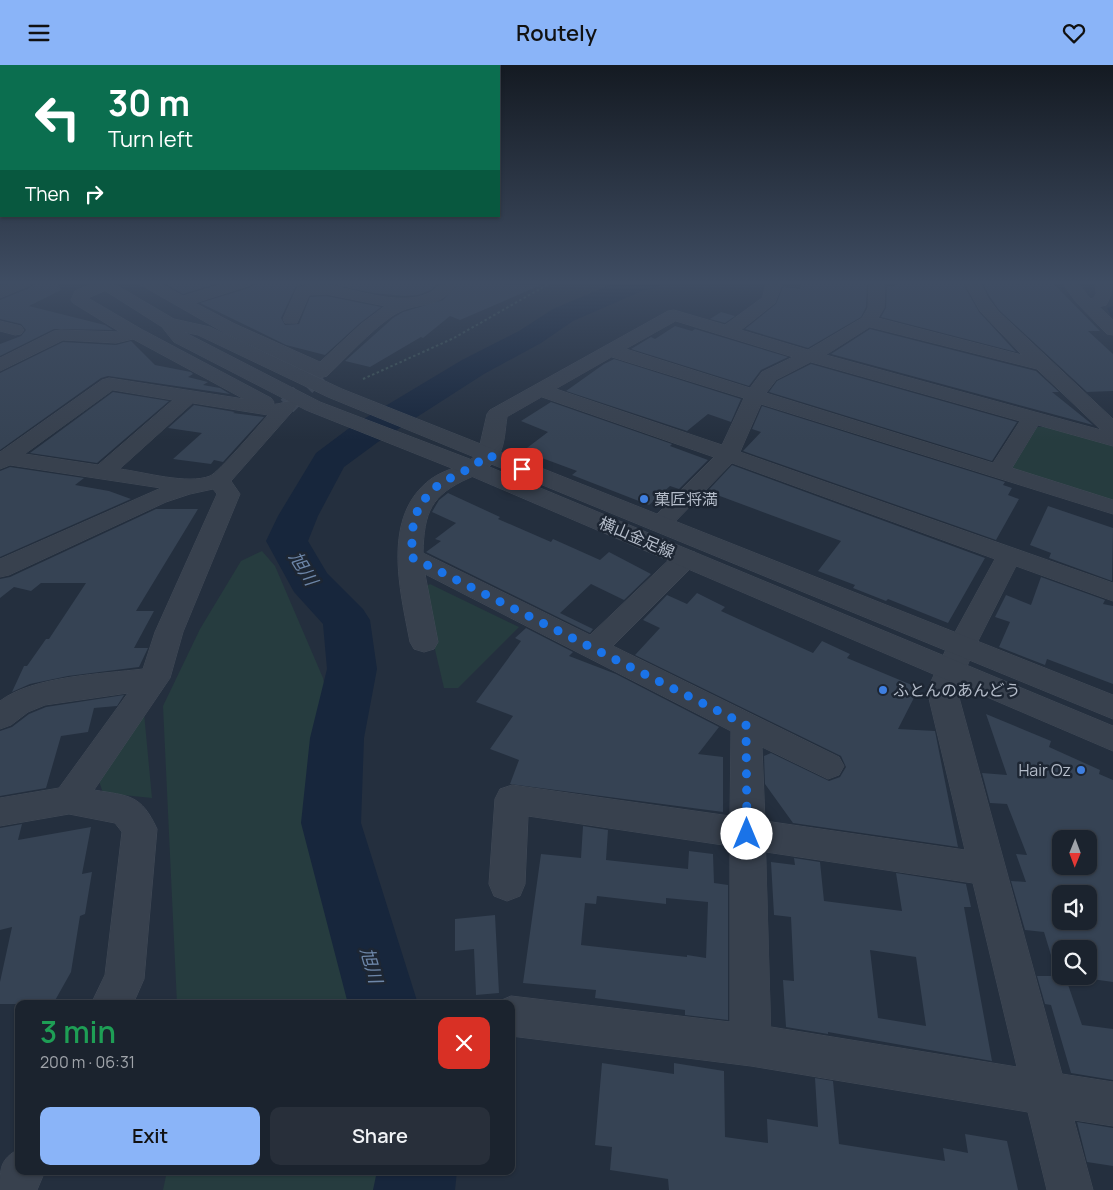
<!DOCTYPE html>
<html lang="en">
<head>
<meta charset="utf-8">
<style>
	:root { --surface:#1b232e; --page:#282f3a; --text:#f1f3f6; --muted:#a0a4aa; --line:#39404a; --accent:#8ab4f8 }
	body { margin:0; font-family:Manrope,"Noto Sans JP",sans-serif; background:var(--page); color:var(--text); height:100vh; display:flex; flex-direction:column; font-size:19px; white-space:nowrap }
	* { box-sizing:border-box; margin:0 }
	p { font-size:16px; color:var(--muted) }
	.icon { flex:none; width:28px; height:28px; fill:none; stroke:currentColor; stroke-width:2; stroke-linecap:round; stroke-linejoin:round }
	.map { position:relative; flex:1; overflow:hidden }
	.panel { position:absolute; left:15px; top:935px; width:500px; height:175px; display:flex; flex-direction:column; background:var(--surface); border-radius:10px; box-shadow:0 1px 4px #0004,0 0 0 1px var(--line) }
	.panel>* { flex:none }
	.hud { position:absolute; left:0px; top:0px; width:500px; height:152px; box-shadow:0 1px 4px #0004,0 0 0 1px var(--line); background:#0b6e4f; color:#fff; overflow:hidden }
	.needle { width:32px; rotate:181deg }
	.tools { position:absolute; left:1052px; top:765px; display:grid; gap:10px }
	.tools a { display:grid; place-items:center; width:45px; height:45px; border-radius:10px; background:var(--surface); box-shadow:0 1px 4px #0004,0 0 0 1px var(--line); font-size:25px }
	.pin { position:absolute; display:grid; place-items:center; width:42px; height:42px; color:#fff; margin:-21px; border-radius:10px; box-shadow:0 2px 8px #0006 }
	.me { position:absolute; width:55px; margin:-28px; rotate:0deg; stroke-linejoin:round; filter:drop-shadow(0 0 4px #0008) }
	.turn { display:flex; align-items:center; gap:18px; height:105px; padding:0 25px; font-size:22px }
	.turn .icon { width:65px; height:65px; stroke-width:2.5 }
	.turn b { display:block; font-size:35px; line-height:42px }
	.then { display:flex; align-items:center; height:48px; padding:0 25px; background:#0003; gap:10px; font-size:19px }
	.round { display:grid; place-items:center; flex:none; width:52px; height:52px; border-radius:10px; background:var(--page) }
	.overview { display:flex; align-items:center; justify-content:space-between; height:85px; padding:0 25px }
	h1 { font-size:30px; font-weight:600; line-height:38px; color:#1e9e55 }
	.cta { display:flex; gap:10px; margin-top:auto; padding:10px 25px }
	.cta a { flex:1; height:58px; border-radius:10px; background:var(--accent); color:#111; font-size:20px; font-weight:600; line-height:58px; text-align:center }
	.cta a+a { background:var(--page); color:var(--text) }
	header { display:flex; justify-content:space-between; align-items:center; height:65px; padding:0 25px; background:var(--accent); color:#111; font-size:22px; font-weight:600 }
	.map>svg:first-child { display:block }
	.green { fill:#263c3f }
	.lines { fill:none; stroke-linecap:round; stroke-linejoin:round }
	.stream { fill:#17263c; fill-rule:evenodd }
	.river { fill:#17263c; fill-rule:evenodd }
	.building { fill:#364354; fill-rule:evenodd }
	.minor-tunnel { stroke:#3a4453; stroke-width:18; stroke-dasharray:18 9; stroke-linecap:butt }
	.minor-casing { stroke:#414a57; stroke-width:1 }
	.tertiary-casing { stroke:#414a57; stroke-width:1 }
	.path { stroke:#3f5557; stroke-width:2; stroke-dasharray:2.5 2.5; stroke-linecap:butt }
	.minor { fill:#38414e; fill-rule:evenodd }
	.tertiary { fill:#38414e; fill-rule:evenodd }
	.route { stroke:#1a73e8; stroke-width:9; stroke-dasharray:0 16.2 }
	.shop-dot { fill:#3f7fe0; stroke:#1d2633; stroke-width:2 }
	.labels { text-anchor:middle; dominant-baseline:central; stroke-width:5; stroke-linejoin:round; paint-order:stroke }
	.poi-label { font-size:16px; fill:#b4bcc9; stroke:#1d2633; text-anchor:start }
	.street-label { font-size:16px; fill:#b4bcc9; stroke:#1d2633 }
	.water-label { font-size:18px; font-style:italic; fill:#6d86a8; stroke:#1d2633 }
</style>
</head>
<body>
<header><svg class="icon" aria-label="menu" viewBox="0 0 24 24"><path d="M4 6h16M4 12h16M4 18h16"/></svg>Routely<svg class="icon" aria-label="heart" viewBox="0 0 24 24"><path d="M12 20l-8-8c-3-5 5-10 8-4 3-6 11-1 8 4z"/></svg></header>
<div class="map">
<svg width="1113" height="1125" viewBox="0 0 1113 1125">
	<rect width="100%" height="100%" fill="#242f3e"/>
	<g class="green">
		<path d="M1037,362h12l64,19v56l-96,-30 -5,-4z"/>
		<path d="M262,486l13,15 48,112 7,34 -23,100 46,192h-176l-14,-298 37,-77 41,-68z"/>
		<path d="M430,519l89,43 -61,61h-14l-23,-98z"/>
		<path d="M144,648l8,85 -49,-5 -6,-18z"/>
		<path d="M167,1106h216l-3,19h-217z"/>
	</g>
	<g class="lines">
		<path class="stream" d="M1113,241v2l-1,1 1,2v6l-2,-1 -4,-8z"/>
		<g class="river">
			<path d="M617,217h44l-4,6 -15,3 -69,30 -32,22 -57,31 -106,68 -34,25 -26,49 -10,25 19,32 36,36 7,11 7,49 -13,69 -3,85 57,181h-70l-47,-181 9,-85 17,-69 -4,-45 -29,-32 -28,-51 12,-25 38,-63 36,-27 110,-66 57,-29 34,-22z"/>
			<path d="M377,1106h80l-2,19h-82z"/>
		</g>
	</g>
	<g class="building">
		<path d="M36,217h21l4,8 -32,16 76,19 8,5 -59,-1 -54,27v-12l21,-8 5,-6 -5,-6 -21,-5v-19l32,-13z"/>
		<path d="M162,217h60l-39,12z"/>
		<path d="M256,217h183l-8,8 -13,5 -14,1 -31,-3 -48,-10 -29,3 -15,32 4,7 14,-1 11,-27 16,-1 55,11 -21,16 -35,32 -39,-10 -86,-42 52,-16z"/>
		<path d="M802,217l65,2 -1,23 -5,10 -53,31 -63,-19 31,-25 7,-17 17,2z"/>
		<path d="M895,217l68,2 16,28 37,40 -135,-35 5,-9 1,-22h8z"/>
		<path d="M982,217h70l48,49h-12l25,23v37l-26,1 -88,-82 -9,-13z"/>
		<path d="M459,218l82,2 -81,35 -10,-4 -27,22 -2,-1 -51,30 -25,-6 48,-43 10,-6 40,-12z"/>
		<path d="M721,247l14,4 -10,7 -15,-4z"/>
		<path d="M675,261l17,5 3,-2 93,28 -27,13 -12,16 -118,-37 20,-12 4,2z"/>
		<path d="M870,264l166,42 23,21h-7l41,33 -262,-71z"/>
		<path d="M131,276l24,24 36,7 2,2 -5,3 20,5 -5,3 17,3 10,6 -122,-18 -7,2 -101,72v-77l63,-31 53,3z"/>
		<path d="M614,294l127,40 -10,23 -23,-8 -21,17 -121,-40 38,-27z"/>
		<path d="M811,299l206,58 -25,39 -223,-69 8,-11z"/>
		<path d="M113,327l56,9 -72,62 -67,-10z"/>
		<path d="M551,337l121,42 -2,2 38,14 -29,29 -9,-3 -21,19 -77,-30 5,-4 -54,-20 25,-19 -27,-11z"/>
		<path d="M194,340l41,7 -2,1 31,4 -41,45 -9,-2 -3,4 -38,-5 29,-26 -34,-5z"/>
		<path d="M762,341l243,76 -2,3 9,3 -4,7 11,4 -23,41 -253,-89 18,-19 -9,-3z"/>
		<path d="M732,400l253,93 -37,65 -60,-24 -2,2 -33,-13 2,-3 -37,-14 23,-30 -132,-49 -6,7 -2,-1z"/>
		<path d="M10,402l74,11 -9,7 34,6 22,8 -131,58v-86z"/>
		<path d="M448,428l52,24 -2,2 53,23 2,-3 47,21 9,-8 42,22 -27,26 -33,-16 -31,29 33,16 -3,4 -164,-81 15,-11 -6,-2 21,-16 -24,-11 7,-12z"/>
		<path d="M1048,441l65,22 -1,53 -63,-23 2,-5 -21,-8z"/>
		<path d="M156,444h42l-62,102h18l-20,37h14l-9,19 -71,9 -38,8 -18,8 12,-26h3l19,-27h3l37,-56h-45l-10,8 -17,-4 -14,11v-19l10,-2z"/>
		<path d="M1041,512l64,23 -2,4 10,2v78l-66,-25 -2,6 -46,-18 11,-25 -15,-5 11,-22 25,10z"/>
		<path d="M697,528l28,14 -4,4 92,42 9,-12 28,13 -3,4 72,30 -21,41 37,2 23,116 -165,-24 -28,-39 -1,-28 7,-3 58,28 11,-4 6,-10 -5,-11 -206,-101 25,-27 -17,-8 24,-25 20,9z"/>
		<path d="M526,563l47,24 -4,4 47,18 103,53 -21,27 25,3v55l-213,-28 9,-24 -29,-11 23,-33 -37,-14 45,-61 -6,-3z"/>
		<path d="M124,630l-7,11 -23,2 -6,24 -27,4 -15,52 -46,8v-65l12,-4 17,-13 17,-7z"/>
		<path d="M986,649l65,27 -2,6 51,23 -1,4 14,6v202l-43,-6h19v-27h-28v26h-4l-13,-43 -19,-2 -14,-49 15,1 -10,-28 11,1 -20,-51 -17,-1 -8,-30 25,2zM1061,774h28v27h-28zM1061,829h28v27h-28z"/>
		<path d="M22,759l-4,16 73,-13 -9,47 10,-2 -7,42 -5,2 -9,56 -18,32h-53v-22l12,-55 -12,3v-102z"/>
		<path d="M583,761l25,4 -2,30 82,9 1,-18 24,3 1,29 14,2v135l-43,-5v-5l-90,-12 1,-8 -73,-7 18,-129 40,4zM597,831l69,8v-6l42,4 -2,56 -19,-3v2l-106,-12 4,-42 11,1z"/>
		<path d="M794,793l26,4 4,39 78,10 -6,-38 70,11 5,23h-7l28,154 -164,-29v2l-42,-7 -3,-47 11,1 -3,-64 -17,-2 -3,-53 24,3zM870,885l46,7 10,69 -48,-8z"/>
		<path d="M495,850l4,78 -23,2 -2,-46 -19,2v-32z"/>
		<path d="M1037,911h28l17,49 31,4v51l-42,-7 -20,-68 -6,-1z"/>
		<path d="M602,998l72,11v-11l50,8 1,66 43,6 -1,-24 51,8 -3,-49 18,3 6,63 106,17 -2,-13 25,5 -3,-19 42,7 11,49h-349l-1,-11 -58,-9 2,-23 -17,-2z"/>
		<path d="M1077,1057l36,6v38l-26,-4z"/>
	</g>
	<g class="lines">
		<path class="minor-tunnel" d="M287,341l33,-34"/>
		<g class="minor-casing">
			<g id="minor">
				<path d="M12,217h22l-3,3 -31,13v-11z"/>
				<path d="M98,217h13l2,3 -2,3 -23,10 53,31 130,69 3,4 -1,2c7,1 12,-4 21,-2l3,4 -66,75 9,13 -57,138 -13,46 -76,112c35,6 47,4 63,39l-13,150 -11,25h-42l14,-29 17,-143 -7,-9 -46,-9 -69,12v-28l59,-10 69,-95 -83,12 -17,7 -17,13 -11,4v-28c33,-25 102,-27 143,-32l12,-37 62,-138 -4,-5 -23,5 -24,8 -157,73 -9,2v-18l161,-71 -151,-23 -10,4v-17l102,-72 7,-2 135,21 -111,-60 -17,4 -53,-3 -63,31v-13l54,-27 6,-1 60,2 -47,-29 -2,-3 4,-9zM113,325l60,10 -75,65 -73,-11zM193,338l75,12c-9,10 -50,58 -58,61 -22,9 -66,-4 -90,-7z"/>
				<path d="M138,217h20l25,14 46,-14h25l-3,3 -56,18 40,21 85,38 41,-38 24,-18 -59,-12 -17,1 -12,28h-12l-2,-4 14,-31c10,-3 22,-5 31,-3 33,5 90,29 114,-3h16c-22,32 -38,16 -66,34 -24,17 -44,40 -65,60l-7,2 -97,-46 -82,-47z"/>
				<path d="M767,217h16l-8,21 -34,27 67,20 54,-32 6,-10 1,-26h16l-1,26 -6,10 144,37 -42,-44 -16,-29h16l8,16 10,13 115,108v27l-75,-21 -26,43 101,32v14l-352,-110 -21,48 373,131v18l-97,-35 -40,79 -19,45 105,384 51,8v44l-39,-6 19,70h-46l-19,-78 -277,-46 -240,-30v-32h-15l1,-2 14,-6 219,26v-176l-202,-30 -3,68 -5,12 -13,5 -13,-5 -5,-12 6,-85 5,-10 12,-4 218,31 1,-85 -306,-157 13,68 -4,7 -10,3 -10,-3 -4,-7c-10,-52 -29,-126 21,-163 15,-11 35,-12 47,-26l9,-39 3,-4 178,-99 6,-1 51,15 37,-27zM676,256l117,36 -31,15 -12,16 -124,-39zM870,262l167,42 64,61 -275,-75zM612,292l132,41 -22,47 -166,-56zM811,297l209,59 -27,42 -227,-70 10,-13zM542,332l172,60 -62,62 -4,5 4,5 8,2 8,-2 64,-66 263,96 -47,86 -21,45 38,160 -200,-29 -3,-74 66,32 11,-4 5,-9 -5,-9 -226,-111 82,-82 4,-6 -4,-6 -9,-2 -9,2 -87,83 -167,-82c1,-41 8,-58 46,-75 12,-5 24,-12 30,-23 6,-11 6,-26 8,-38zM766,787l207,31 44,184 -246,-40z"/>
				<path d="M1095,217h16c1,10 0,15 -5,23 -8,2 -17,5 -25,2l-2,-3 2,-3 13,-3 2,-4z"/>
				<path d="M0,256l21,5 3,4 -3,4 -6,1 -15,-4z"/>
				<path d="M19,1084v22h26l-8,19h-37c0,-22 0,-31 19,-41z"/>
			</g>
		</g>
		<g class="tertiary-casing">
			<g id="tertiary">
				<path d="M92,217h19l63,37 36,8 132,62 771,306v24l-785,-322 -130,-62 -14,-3 136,70 160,61 633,263v25l-649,-278 -158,-63 -132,-68 -12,-15z"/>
				<path d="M1062,217h16l10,14 25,24v15l-6,-1 -31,-32z"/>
			</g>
		</g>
		<path class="path" d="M363,314l91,-41 98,-56"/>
		<use href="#minor" class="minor"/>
		<use href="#tertiary" class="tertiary"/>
	</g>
	<linearGradient id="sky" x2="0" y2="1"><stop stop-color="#141a22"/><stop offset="0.58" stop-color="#3f4d63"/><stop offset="1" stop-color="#3f4d63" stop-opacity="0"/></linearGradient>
	<rect width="1113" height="375" fill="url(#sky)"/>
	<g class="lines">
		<path class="route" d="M522,404l-34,-14 -16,12 -33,17 -20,21 -6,22 -2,30 335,168 1,109"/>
	</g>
	<g class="shop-dot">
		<circle cx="644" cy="434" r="5"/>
		<circle cx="883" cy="625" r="5"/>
		<circle cx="1081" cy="705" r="5"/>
	</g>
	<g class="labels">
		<g class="poi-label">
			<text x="654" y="434">菓匠将満</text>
			<text x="893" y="625">ふとんのあんどう</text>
			<text x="1071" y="705" text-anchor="end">Hair Oz</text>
		</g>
		<g class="street-label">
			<text transform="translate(637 472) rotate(23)">横山金足線</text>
		</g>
		<g class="water-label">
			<text transform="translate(304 503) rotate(58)">旭川</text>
			<text transform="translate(372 900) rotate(74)">旭川</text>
		</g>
	</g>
</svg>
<div class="tools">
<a><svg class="needle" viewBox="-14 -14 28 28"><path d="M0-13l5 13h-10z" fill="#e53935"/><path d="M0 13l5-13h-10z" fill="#a0a4aa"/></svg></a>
<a><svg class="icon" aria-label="sound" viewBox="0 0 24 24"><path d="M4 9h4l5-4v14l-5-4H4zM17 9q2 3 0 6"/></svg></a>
<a><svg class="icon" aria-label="search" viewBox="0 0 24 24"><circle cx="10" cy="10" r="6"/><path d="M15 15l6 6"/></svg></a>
</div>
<div class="pin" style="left:522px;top:404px;background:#d93025"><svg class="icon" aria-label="arrive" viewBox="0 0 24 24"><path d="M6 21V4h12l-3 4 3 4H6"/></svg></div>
<svg class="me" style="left:747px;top:769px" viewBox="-20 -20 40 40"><circle r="19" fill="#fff"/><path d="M0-13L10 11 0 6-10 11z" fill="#1a73e8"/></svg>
<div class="hud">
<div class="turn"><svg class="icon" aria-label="left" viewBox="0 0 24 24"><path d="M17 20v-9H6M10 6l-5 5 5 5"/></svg><div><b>30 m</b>Turn left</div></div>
<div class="then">Then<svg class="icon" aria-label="right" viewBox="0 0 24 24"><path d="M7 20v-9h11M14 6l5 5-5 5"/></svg></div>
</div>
<section class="panel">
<div class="overview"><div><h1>3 min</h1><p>200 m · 06:31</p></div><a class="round" style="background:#d93025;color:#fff"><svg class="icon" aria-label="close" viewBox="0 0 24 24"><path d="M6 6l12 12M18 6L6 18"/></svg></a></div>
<div class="cta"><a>Exit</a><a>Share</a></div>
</section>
</div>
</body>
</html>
